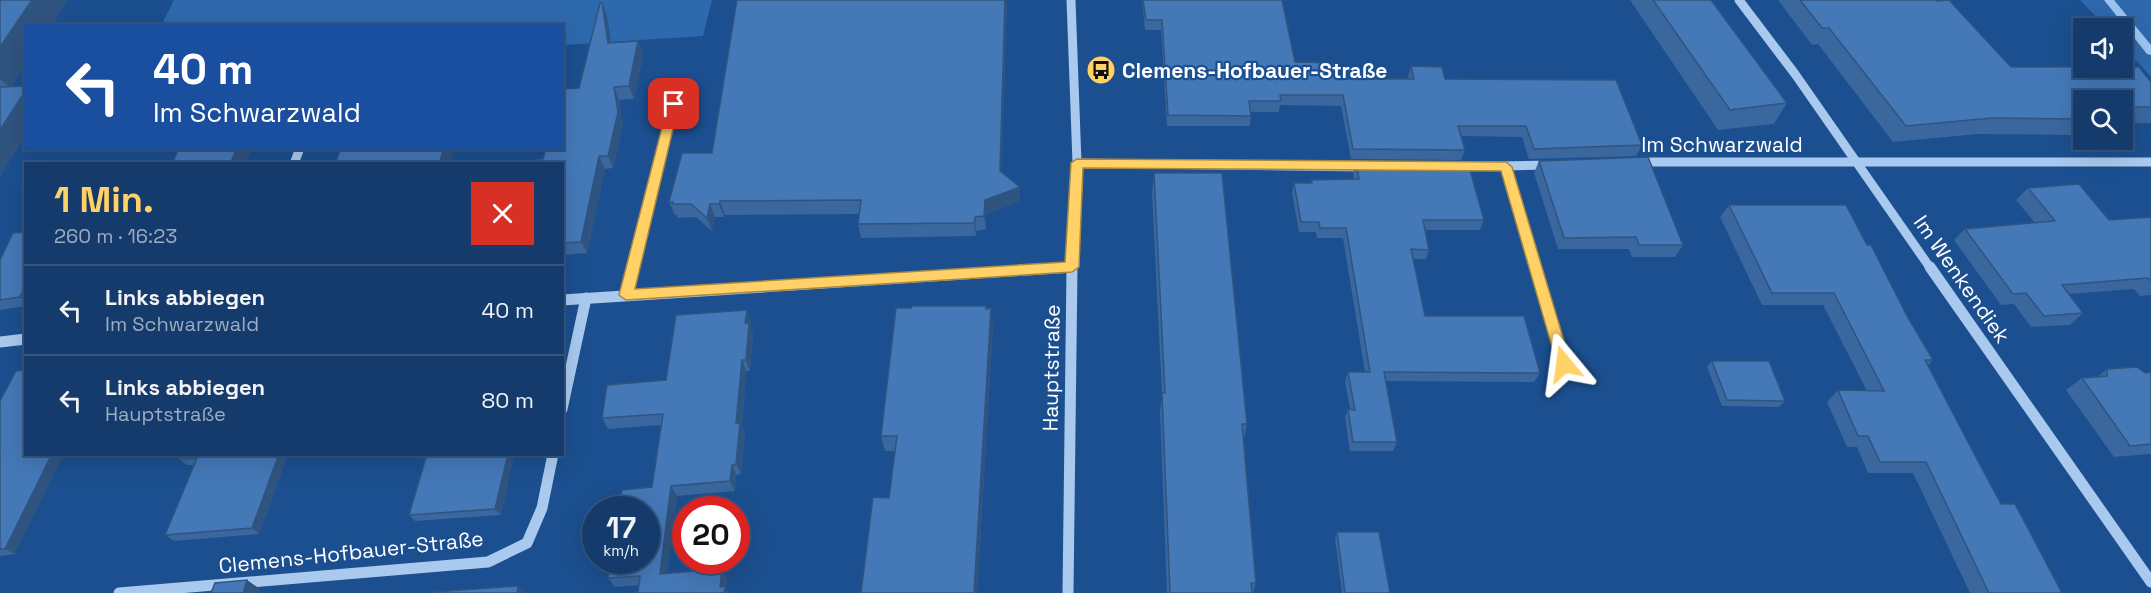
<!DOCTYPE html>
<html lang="de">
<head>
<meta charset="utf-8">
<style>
	:root { --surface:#143b6b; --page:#214673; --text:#f1f3f6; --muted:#9dadc1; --line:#33557e; --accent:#ffd166 }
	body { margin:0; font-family:"Space Grotesk",sans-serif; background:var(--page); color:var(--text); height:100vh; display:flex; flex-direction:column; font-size:22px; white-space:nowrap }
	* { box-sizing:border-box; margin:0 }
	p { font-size:20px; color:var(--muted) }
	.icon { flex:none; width:33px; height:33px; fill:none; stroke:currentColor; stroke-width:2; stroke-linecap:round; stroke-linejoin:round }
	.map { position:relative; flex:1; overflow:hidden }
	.details { position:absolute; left:24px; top:162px; width:540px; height:294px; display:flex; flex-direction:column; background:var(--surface); border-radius:0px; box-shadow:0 6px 24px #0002,0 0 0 2px var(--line) }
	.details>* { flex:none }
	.hud { position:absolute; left:24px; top:24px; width:540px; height:126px; border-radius:0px; box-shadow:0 6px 24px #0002,0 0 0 2px var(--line); background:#1a4fa0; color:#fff; overflow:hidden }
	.fabs { position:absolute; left:2073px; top:18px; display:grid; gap:12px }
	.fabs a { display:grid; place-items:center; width:60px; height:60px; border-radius:0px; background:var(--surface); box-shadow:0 6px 24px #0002,0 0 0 2px var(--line); font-size:30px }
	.speed { position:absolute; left:582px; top:496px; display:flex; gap:12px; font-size:30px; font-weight:700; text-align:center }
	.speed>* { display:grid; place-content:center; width:78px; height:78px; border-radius:50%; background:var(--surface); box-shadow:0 6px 24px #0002,0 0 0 2px var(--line); line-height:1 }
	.speed small { font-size:15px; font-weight:400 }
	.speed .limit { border:9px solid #d22; background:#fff; color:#111 }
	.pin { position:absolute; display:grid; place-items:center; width:51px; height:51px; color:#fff; margin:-26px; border-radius:12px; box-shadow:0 3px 9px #0006 }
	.me { position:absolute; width:66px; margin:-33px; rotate:344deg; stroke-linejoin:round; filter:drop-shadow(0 0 4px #0008) }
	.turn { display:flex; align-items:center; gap:21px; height:126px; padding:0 30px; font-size:27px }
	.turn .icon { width:78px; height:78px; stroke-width:2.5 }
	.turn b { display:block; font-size:42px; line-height:51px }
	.round { display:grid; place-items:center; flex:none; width:63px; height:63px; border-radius:0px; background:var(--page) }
	.headline { display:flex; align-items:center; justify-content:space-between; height:102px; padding:0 30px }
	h1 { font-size:36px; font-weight:700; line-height:45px; color:var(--accent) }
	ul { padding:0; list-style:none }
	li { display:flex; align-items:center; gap:18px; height:90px; padding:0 30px; border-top:2px solid var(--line) }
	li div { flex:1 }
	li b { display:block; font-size:22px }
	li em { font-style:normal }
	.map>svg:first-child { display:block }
	.green { fill:#2e69ad }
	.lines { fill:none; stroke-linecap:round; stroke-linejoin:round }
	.stream { fill:#9cc4f0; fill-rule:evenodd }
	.minor-far1 { stroke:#a9c9ee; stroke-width:9 }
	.minor { stroke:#a9c9ee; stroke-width:11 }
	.wall { fill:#3a679d }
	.shaded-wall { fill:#305480 }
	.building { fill:#4478b7; stroke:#305480; stroke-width:1.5 }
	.route { fill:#ffd166; stroke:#a68842; stroke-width:1.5 }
	.labels { text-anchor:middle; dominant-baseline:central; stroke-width:4.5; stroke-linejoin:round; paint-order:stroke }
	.poi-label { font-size:21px; font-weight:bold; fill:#fff; stroke:#1b4f8f; text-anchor:start }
	.street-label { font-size:21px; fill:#fff; stroke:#1b4f8f }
</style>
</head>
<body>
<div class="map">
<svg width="2151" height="593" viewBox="0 0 2151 593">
	<rect width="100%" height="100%" fill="#1b4f8f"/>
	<g class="green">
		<path d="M174,0h538l-9,36 -140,9 -1,-19h-401z"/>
		<path d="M2080,0h71v77l-28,-31 -1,-18h-15z"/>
	</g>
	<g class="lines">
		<path class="stream" d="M2104,0h10l37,45v10l-4,-1z"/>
		<g class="minor-far1">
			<path d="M1071,0l6,163 -5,106"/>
			<path d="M1739,0l56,74 136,195"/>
			<path d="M1635,162h516"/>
			<path d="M1077,163l291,4"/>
			<path d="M294,164l6,-16"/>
			<path d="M1455,167l96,-2"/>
			<path d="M1506,167l30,102"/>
			<path d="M633,269l40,-165"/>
			<path d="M1049,269l23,-2"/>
		</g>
		<g class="minor">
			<path d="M1535,267l29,97"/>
			<path d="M1930,267l221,315"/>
			<path d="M626,295l7,-28"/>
			<path d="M562,300l510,-33"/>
			<path d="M0,342l26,-3"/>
			<path d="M562,409l24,-111"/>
			<path d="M119,593l369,-31 39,-19 15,-35 11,-54"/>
			<path d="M1068,593l4,-326"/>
		</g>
	</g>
	<g class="wall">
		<path d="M0,0h68l-17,26h-25v38l-15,23 15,-1v48l-26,42z"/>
		<path d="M737,0h270l-6,173 19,28 -34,13v15l-10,2v5l-115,2 -3,-14 1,-10 -134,1 -1,2h-9l-3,14 -16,-14 -18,1 -1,-3h-2l-6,-13 43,-49z"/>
		<path d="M1142,0h140l13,62 46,17h68l-1,-2 3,-11 34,13 197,66 -6,11 -107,3 -7,-22 -61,-1 4,14 -4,10 -110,-1 -10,-53 -61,-1 -1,7h-28v4l-1,10h-83l-6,-96h-16z"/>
		<path d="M1630,0h81l76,103 -13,21 -56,6z"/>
		<path d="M1778,0h158l75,67 140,15v41h-29v-23h-38v23l-12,12 -94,-1 -85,8 -75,-98 -6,1z"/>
		<path d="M607,15l4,28 27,-2 5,12 -9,46 -15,1 4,25 -10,43 -8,1 -18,84 -25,2v-91l-19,-5 36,-71z"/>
		<path d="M1539,161l144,84 -8,12h-43l-3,-8h-71l-24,-76z"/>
		<path d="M1356,162l128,58 -4,10h-55l4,20 -3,9h-13l12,57 115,57 -6,9 -148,-1 11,61 -4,9h-43l-5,-33 3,-9h2l-5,-28 3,-9h17l-22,-134h-26l-1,-6h-17l-7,-39 2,-10h16l1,-3 43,-1 -1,-7z"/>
		<path d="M1154,173l93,251 -3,14 12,145 -3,10h-86l-7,-181 2,-17 -10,-201z"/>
		<path d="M2028,188l81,32 42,-3v78l-11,1 -6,-7 -65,5 14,19 -13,12 -39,2 -17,-23 -13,1 -47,-65 11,-11 70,-6 -19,-23z"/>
		<path d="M1729,205l138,40 40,71 26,44 -5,5 51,98 22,41 61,89h-92l-57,-120h-45l-11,-26h-10l-20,-45 11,-12 29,1 -44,-86h-61l-42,-88z"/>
		<path d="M26,232v74l-26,4v-50z"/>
		<path d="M986,306l7,19 -16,268h-116l28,-95 6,-47h-10l-4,-15 30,-128z"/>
		<path d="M751,321l-1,5 3,8 -3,37h-4l-4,55 3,7 -4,41 -5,1 -1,16 -58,5 -10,77 55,-4 5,9 -1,11 3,4h-91l1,-8 -24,2 -7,-9 44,-91 9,-62 -53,4 -6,-11 64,-38z"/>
		<path d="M1712,361l73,40 -6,6 -57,-1 -15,-39z"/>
		<path d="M2107,369l38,4 6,-1v82l-37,3 -48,-67 16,-12 15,-1z"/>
		<path d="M0,401l15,153 -15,2z"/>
		<path d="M181,454h107l-29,80 -85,7 -9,-6 29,-70h-7l-8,-6z"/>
		<path d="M427,454h87l-13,61 -86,6 -6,-6z"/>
		<path d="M1337,532l53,61h-48l-7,-55z"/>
	</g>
	<g class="shaded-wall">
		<path d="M32,0h36l-17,26h-25v38l-16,24 -10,-9v-32z"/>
		<path d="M1005,0h2l-6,185 -1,-14z"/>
		<path d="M602,3l5,12 6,40 -5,-12z"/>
		<path d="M638,41l5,12 -9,46 -5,-13z"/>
		<path d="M614,87l5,13 4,25 -10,43 -5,-12z"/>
		<path d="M26,90v44l-26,42v-46z"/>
		<path d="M237,148h15l-7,16h-15z"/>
		<path d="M444,148h10l-4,16h-11z"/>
		<path d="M599,156l6,13 -18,84 -6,-11z"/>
		<path d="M1020,187v14l-34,13v15l-2,-13 1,-16z"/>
		<path d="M720,201l5,14 -1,2 -5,-13z"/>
		<path d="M710,204l5,13 -3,14 -5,-13z"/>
		<path d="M975,217l1,14v5l-2,-13z"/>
		<path d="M26,284v18l-6,-5z"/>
		<path d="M991,308l2,17 -16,268h-3z"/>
		<path d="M747,310l4,11 -1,5 3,8 -3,37 -4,-11 -1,-37z"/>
		<path d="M742,360l4,11 -4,55 3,7 -4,41 -5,-10v-41z"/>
		<path d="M52,454h12l-49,100 -10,-5z"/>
		<path d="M279,454h9l-29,80 -7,-6z"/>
		<path d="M508,454h6l-13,61 -6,-6z"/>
		<path d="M732,465l4,10 -1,16 -5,-10z"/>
		<path d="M671,486l6,10 -11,87 -6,-9z"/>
		<path d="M722,569l5,9 -1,11 3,4h-5l-4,-6z"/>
		<path d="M247,580l13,9 -1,4h-16z"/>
		<path d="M518,586l7,7h-8z"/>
	</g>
	<g class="building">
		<path d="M0,0h32l-32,47z"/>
		<path d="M737,0h268l-5,171 20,16 -35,13 -1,16 -9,1 -1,6 -116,1 3,-24 -141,1 -1,3h-9l-3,14 -16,-14h-19l1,-2h-4l13,-49h30z"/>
		<path d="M1143,0h139l13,62 42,1 4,16h73l-3,-13 31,1 3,12 171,1 26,65 -108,4 -8,-23h-68l7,24 -112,-1 -10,-54h-63l1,6h-32l2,15 -83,-1 -6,-95h-16z"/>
		<path d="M1653,0h58l76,103 -57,7z"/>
		<path d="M1800,0h136l1,1 12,-1 62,67h128l12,15v25h-29v-7h-38v11h-2l2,3v5l-92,-1 -86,8 -77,-98h-7z"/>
		<path d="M600,3h2l6,40 30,-2 -9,45 -15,1 4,25 -10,44h-9l-18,86 -19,1v-79h-26l1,-5h6l3,-11h16v-59l17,-1z"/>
		<path d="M26,86v4l-26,40v-43z"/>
		<path d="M179,148h58l-7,16h-58z"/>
		<path d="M341,148h103l-5,16h-104z"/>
		<path d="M1648,157l35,88h-44l-3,-8 -72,1 -25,-77z"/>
		<path d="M1356,162l112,1 16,57h-61l6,30 -18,-1 14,67h99l16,57 -156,-1 13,70h-44l-5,-33 7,1 -7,-38h22l-24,-144h-26l-1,-6h-18l-7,-39h18l-1,-3 48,-1z"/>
		<path d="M1154,173h68l25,251h-5l14,159h-5l1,10h-82l-8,-200h3z"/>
		<path d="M2079,184l30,36 42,-3v64l-3,-3 -86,7 21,28 -39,3 -18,-23 -13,1 -48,-65 90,-8 -27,-33z"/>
		<path d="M1729,205h117l21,40h4l36,71 26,44h-8l54,103 22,41h14l47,89h-73l-63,-131h-46l-12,-26h-10l-20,-46 46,1 -50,-98h-62z"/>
		<path d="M26,232v52l-6,13 -20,3v-40l13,-27z"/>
		<path d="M912,306h74v3l5,-1 -17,285h-113l12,-96 16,1 8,-62h-16l15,-128h15z"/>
		<path d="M747,310l-2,13h4l-3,37h-4l-6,63h4l-4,41 -4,1 -2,16 -59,5 -11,88 62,-5 -2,18 5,-1 -1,7h-86l2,-17 -32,2 3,-17h35v-51h-27l3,-20 30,-3 11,-73 -61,4 5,-33 59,-5 10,-65z"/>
		<path d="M1712,361h57l16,40 -58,-1z"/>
		<path d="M2137,367l8,6 6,-1v72l-21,2 -48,-68 25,-2v-7z"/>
		<path d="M26,370v84h26l-47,95h-5v-148l16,-30z"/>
		<path d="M181,454h98l-27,74 -87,7 32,-77 -18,1z"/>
		<path d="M427,454h81l-13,55 -86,6z"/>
		<path d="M1337,532h42l11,61h-45z"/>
		<path d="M247,580l-4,13h-32l4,-10z"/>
		<path d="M518,586l-1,7h-84l1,-1z"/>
	</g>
	<path class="route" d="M674,100l5,4 -44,185 430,-27 6,-99 6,-4 429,3 6,5 59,197 -2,5h-10l-2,-5 -56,-193 -418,-3 -4,99 -7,5 -446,28 -7,-5 49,-191z"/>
	<defs>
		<g id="bus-disc" transform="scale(1.5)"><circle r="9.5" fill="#ffd166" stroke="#1b4f8f"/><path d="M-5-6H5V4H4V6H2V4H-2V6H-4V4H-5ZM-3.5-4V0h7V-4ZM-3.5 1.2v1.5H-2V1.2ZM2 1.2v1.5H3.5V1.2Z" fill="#111"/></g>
	</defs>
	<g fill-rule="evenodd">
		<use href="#bus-disc" x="1101" y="70"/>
	</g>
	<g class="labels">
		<g class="poi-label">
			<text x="1122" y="70">Clemens-Hofbauer-Straße</text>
		</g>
		<g class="street-label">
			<text x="1722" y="144">Im Schwarzwald</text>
			<text transform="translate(1962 279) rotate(55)">Im Wenkendiek</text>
			<text transform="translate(1051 368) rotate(-89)">Hauptstraße</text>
			<text transform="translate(351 552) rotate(-6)">Clemens-Hofbauer-Straße</text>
		</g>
	</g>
</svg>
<div class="fabs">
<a><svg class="icon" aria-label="sound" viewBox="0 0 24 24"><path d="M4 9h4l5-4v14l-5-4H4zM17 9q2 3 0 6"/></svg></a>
<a><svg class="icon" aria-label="search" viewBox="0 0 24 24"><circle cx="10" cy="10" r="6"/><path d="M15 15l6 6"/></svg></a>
</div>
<div class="speed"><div>17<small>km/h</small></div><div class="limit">20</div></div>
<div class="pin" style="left:674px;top:104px;background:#d93025"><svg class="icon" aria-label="arrive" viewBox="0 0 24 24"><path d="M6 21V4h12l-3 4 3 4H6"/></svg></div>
<svg class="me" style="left:1564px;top:364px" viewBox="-20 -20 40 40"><path d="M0-17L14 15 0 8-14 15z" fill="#ffd166" stroke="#fff" stroke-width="4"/></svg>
<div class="hud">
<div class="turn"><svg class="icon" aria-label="left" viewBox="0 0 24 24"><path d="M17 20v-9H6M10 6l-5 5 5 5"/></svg><div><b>40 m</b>Im Schwarzwald</div></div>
</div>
<section class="details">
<div class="headline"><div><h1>1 Min.</h1><p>260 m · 16:23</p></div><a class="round" style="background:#d93025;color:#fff"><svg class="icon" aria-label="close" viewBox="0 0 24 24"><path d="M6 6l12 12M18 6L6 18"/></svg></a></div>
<ul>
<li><svg class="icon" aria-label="left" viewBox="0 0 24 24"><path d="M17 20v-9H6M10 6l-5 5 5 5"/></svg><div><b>Links abbiegen</b><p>Im Schwarzwald</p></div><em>40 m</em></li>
<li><svg class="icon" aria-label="left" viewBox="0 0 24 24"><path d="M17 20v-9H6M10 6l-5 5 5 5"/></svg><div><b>Links abbiegen</b><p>Hauptstraße</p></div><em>80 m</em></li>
</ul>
</section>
</div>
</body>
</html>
